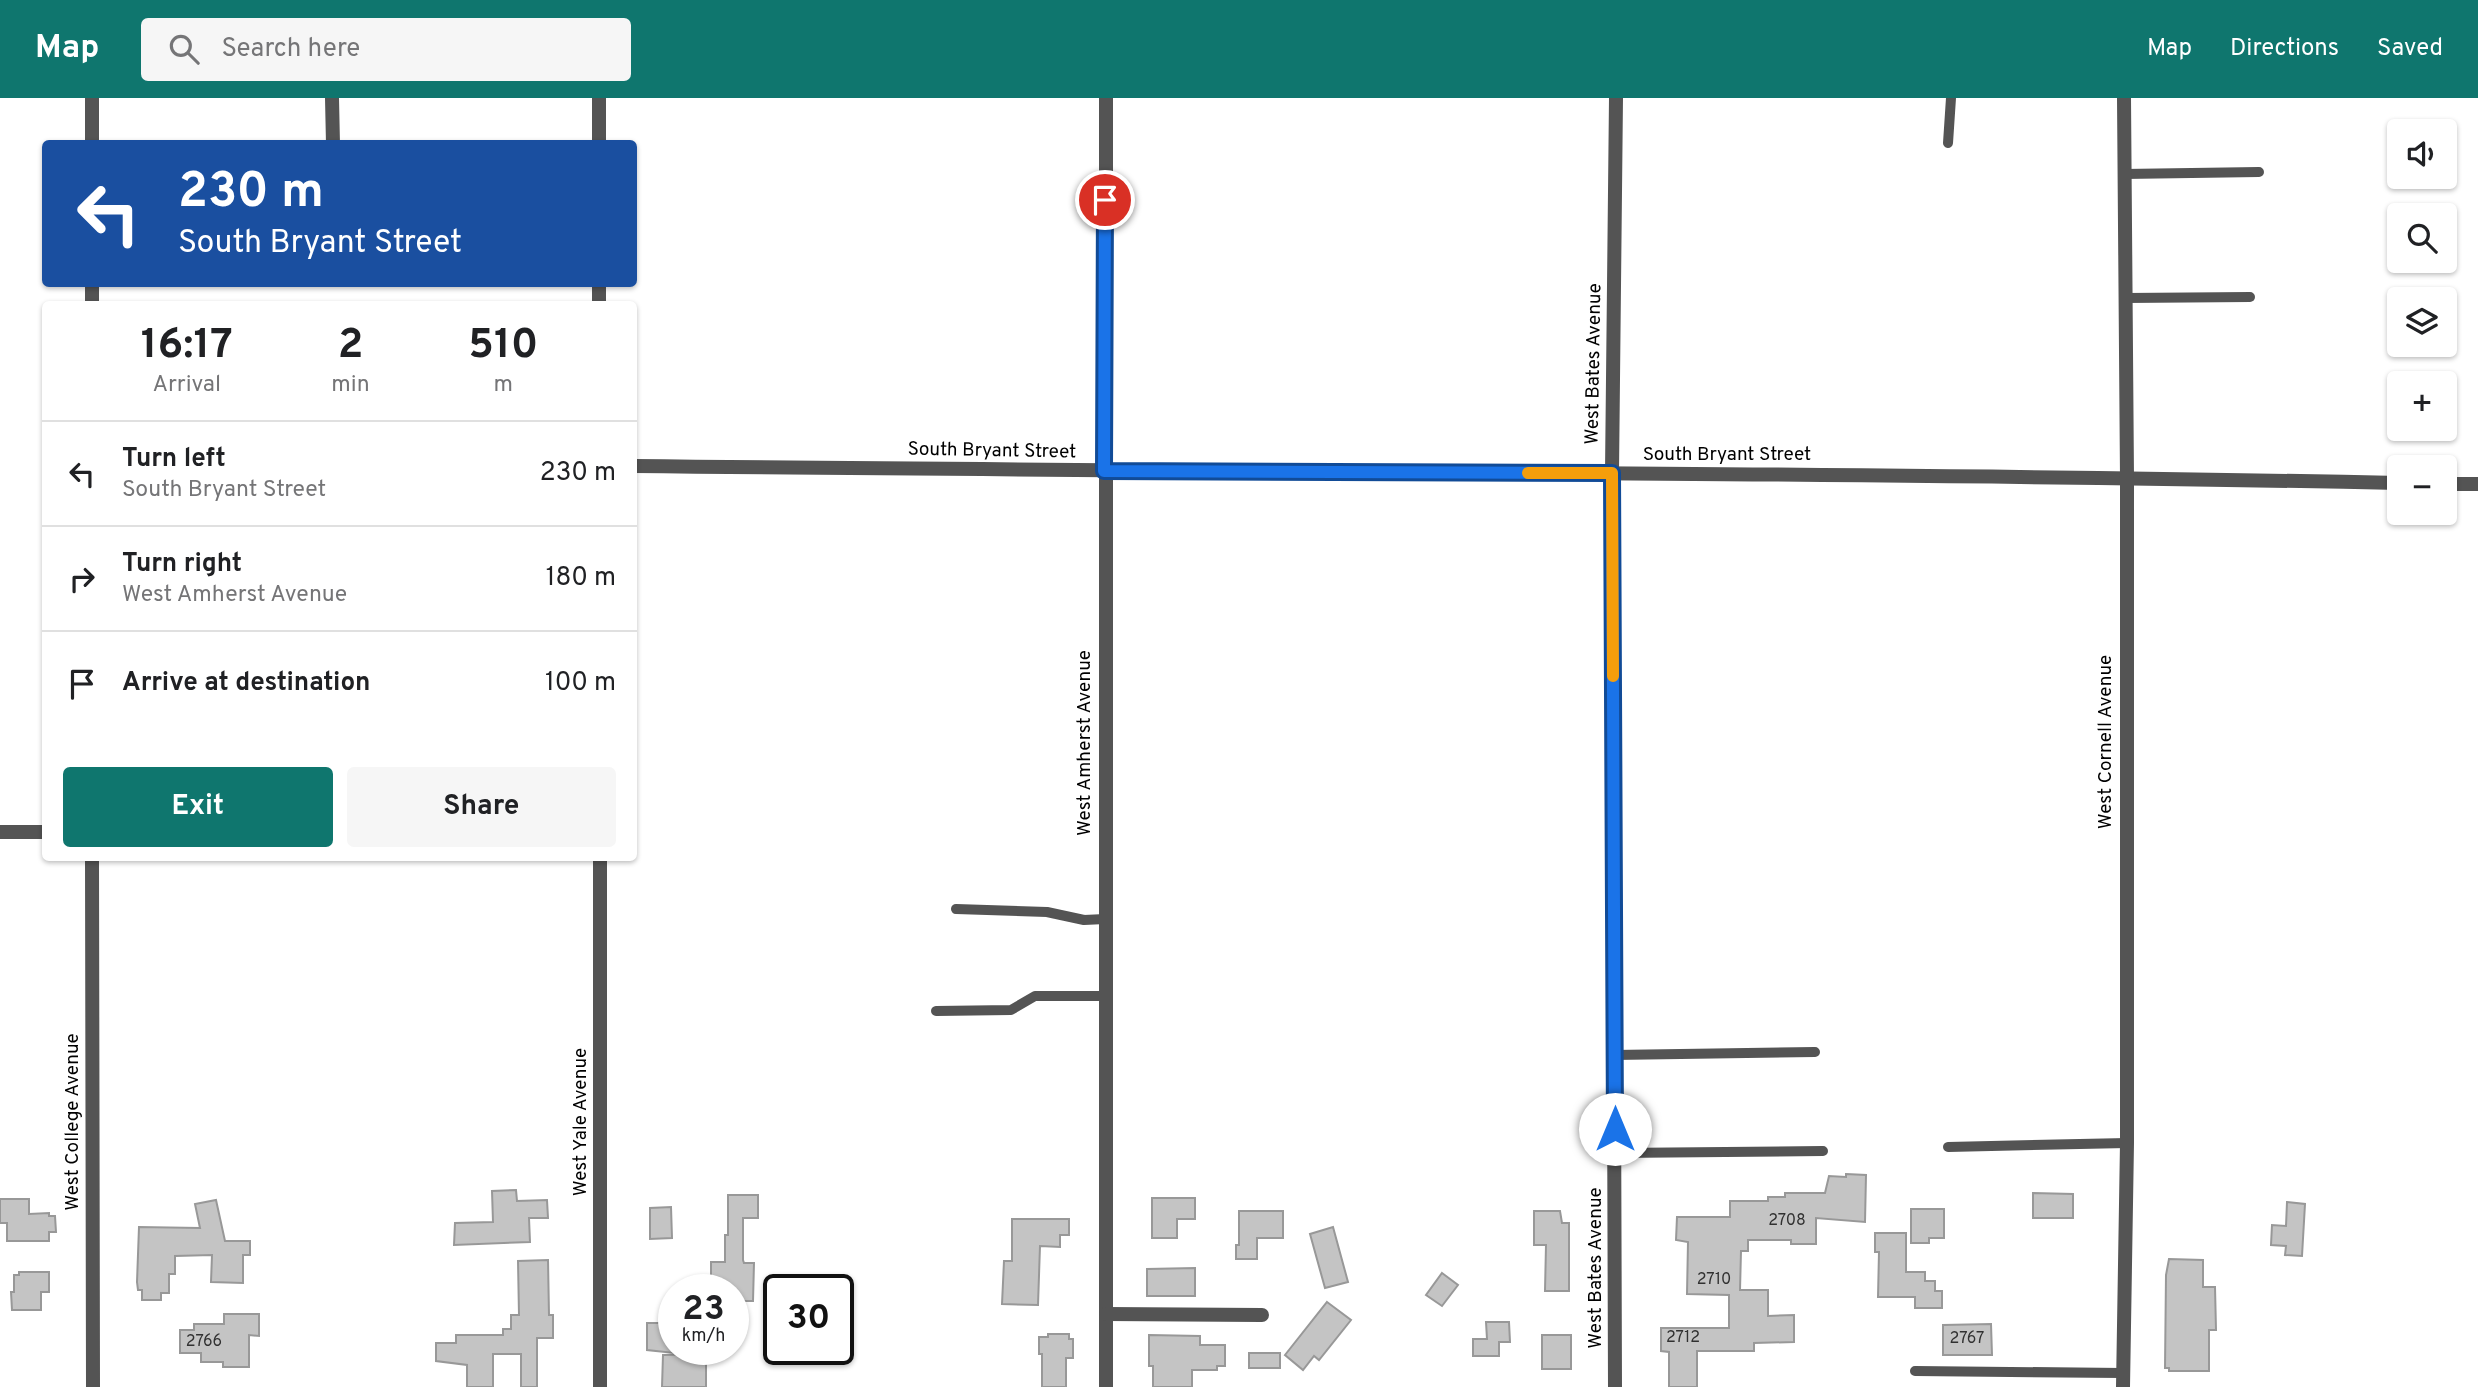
<!DOCTYPE html>
<html lang="en">
<head>
<meta charset="utf-8">
<style>
	:root { --surface:#fff; --page:#f6f6f6; --text:#202124; --muted:#757577; --line:#e0e0e0; --accent:#0f766e }
	body { margin:0; font-family:Overpass,sans-serif; background:var(--page); color:var(--text); height:100vh; display:flex; flex-direction:column; font-size:26px; white-space:nowrap }
	* { box-sizing:border-box; margin:0 }
	p { font-size:23px; color:var(--muted) }
	.icon { flex:none; width:38px; height:38px; fill:none; stroke:currentColor; stroke-width:2; stroke-linecap:round; stroke-linejoin:round }
	.map { position:relative; flex:1; overflow:hidden }
	.side { position:absolute; left:42px; top:203px; width:595px; height:560px; display:flex; flex-direction:column; background:var(--surface); border-radius:7px; box-shadow:0 2px 5px #0004 }
	.side>* { flex:none }
	.top-card { position:absolute; left:42px; top:42px; width:595px; height:147px; border-radius:7px; box-shadow:0 2px 5px #0004; background:#1a4fa0; color:#fff; overflow:hidden }
	.tools { position:absolute; left:2387px; top:21px; display:grid; gap:14px }
	.tools a { display:grid; place-items:center; width:70px; height:70px; border-radius:7px; background:var(--surface); box-shadow:0 2px 5px #0004; font-size:35px }
	.speed { position:absolute; left:658px; top:1176px; display:flex; gap:14px; font-size:35px; font-weight:700; text-align:center }
	.speed>* { display:grid; place-content:center; width:91px; height:91px; border-radius:50%; background:var(--surface); box-shadow:0 2px 5px #0004; line-height:1 }
	.speed small { font-size:18px; font-weight:400 }
	.speed .limit { border:4px solid #111; border-radius:10px; background:#fff; color:#111 }
	.pin { position:absolute; display:grid; place-items:center; width:60px; height:60px; color:#fff; margin:-30px; border:4px solid #fff; border-radius:50%; box-shadow:0 2px 7px #0007 }
	.me { position:absolute; width:77px; margin:-38px; rotate:0deg; stroke-linejoin:round; filter:drop-shadow(0 0 5px #0008) }
	.turn { display:flex; align-items:center; gap:24px; height:147px; padding:0 21px; font-size:32px }
	.turn .icon { width:91px; height:91px; stroke-width:2.5 }
	.turn b { display:block; font-size:49px; line-height:60px }
	.eta { display:flex; justify-content:space-evenly; align-items:center; height:119px; text-align:center }
	.eta b { font-size:42px; font-weight:700; line-height:49px }
	.cta { display:flex; gap:14px; margin-top:auto; padding:14px 21px }
	.cta a { flex:1; height:80px; border-radius:7px; background:var(--accent); color:#fff; font-size:28px; font-weight:700; line-height:80px; text-align:center }
	.cta a+a { background:var(--page); color:var(--text) }
	ul { padding:0; list-style:none }
	li { display:flex; align-items:center; gap:21px; height:105px; padding:0 21px; border-top:2px solid var(--line) }
	li div { flex:1 }
	li b { display:block; font-size:26px }
	li em { font-style:normal }
	header { display:flex; align-items:center; gap:42px; box-sizing:border-box; height:98px; padding:0 35px; background:var(--accent); color:#fff }
	header strong { font-size:33px }
	nav { display:flex; gap:38px; margin-inline-start:auto; font-size:24px }
	.search { width:490px; height:63px; background:var(--page); display:flex; align-items:center; gap:18px; box-sizing:border-box; padding:0 24px; border-radius:7px; color:var(--muted); font-size:26px }
	.map>svg:first-child { display:block }
	.building { fill:#c4c4c4; stroke:#989898; stroke-width:2 }
	.lines { fill:none; stroke-linecap:round; stroke-linejoin:round }
	.service { stroke:#545454; stroke-width:10 }
	.minor { stroke:#545454; stroke-width:14 }
	.route-casing { stroke:#114b97; stroke-width:18 }
	.route { stroke:#1a73e8; stroke-width:12 }
	.slow { stroke:#f59e0b; stroke-width:12 }
	.labels { text-anchor:middle; dominant-baseline:central; stroke-width:5; stroke-linejoin:round; paint-order:stroke }
	.number-label { font-size:16px; fill:#313131 }
	.street-label { font-size:19px; fill:#000; stroke:#fff }
</style>
</head>
<body>
<header>
<strong>Map</strong>
<div class="search"><svg class="icon" aria-label="search" viewBox="0 0 24 24"><circle cx="10" cy="10" r="6"/><path d="M15 15l6 6"/></svg>Search here</div>
<nav><a>Map</a><a>Directions</a><a>Saved</a></nav>
</header>
<div class="map">
<svg width="2478" height="1289" viewBox="0 0 2478 1289">
	<rect width="100%" height="100%" fill="#fff"/>
	<g class="building">
		<path d="M1846,1076l20,1 -1,47 -49,-4v26h-25v-4h-43v11h-7l-1,39h28v26l26,-1v27l-40,1v8h-57v36h-28v-35l-8,-1v-23h68v-33l-42,-1 1,-52 -12,-2 1,-23h53v-16h38v-4h17v-4h40l4,-17 17,1z"/>
		<path d="M516,1092l1,11 30,-1 1,18h-19l1,24 -76,3 1,-22 38,-1 -1,-31z"/>
		<path d="M2033,1095l40,1v24h-40z"/>
		<path d="M728,1097h30v23h-15v42l1,3h10l-1,38h-20v-11h-22v-28h14v-27h3z"/>
		<path d="M1152,1100h43v21h-18v19h-25z"/>
		<path d="M0,1101h29v15l20,-1v3h6l1,16h-7v9h-42v-18h-7z"/>
		<path d="M216,1102l9,41h25v14h-7v28l-32,-1 1,-27 -37,1v18h-6v19h-8v7h-19v-10h-4l-1,-8 2,-55 61,1 -5,-24z"/>
		<path d="M2287,1104l18,2 -3,52 -17,-1 1,-9 -15,-1 1,-20 14,1z"/>
		<path d="M671,1109l1,31 -22,1v-31z"/>
		<path d="M1911,1111h33v29h-15v5h-18z"/>
		<path d="M1239,1113h44v27h-26v21h-21v-14h3z"/>
		<path d="M1534,1113h26l2,12h7v68h-24l1,-46h-12z"/>
		<path d="M1012,1121h57v16h-9v12l-20,-1 -2,59 -36,-1 2,-43h8z"/>
		<path d="M1333,1129l15,55 -23,6 -15,-54z"/>
		<path d="M1875,1135h31v39h19v9h10v10h7v17h-27v-11h-37l1,-45h-4z"/>
		<path d="M2169,1161l34,1v27h12l1,43h-7v41h-40v-3h-4l1,-93z"/>
		<path d="M548,1162l1,55h4v23h-16v49h-16v-33h-28v33h-26v-22l-31,-4v-18h20v-8h47v-6h8v-14h8l-1,-54z"/>
		<path d="M1195,1170v28h-48v-27z"/>
		<path d="M19,1174h30v20h-8v18h-29l-1,-18h3v-17h5z"/>
		<path d="M1442,1175l16,12 -16,21 -16,-11z"/>
		<path d="M1327,1204l24,18 -32,40 -5,-4 -11,14 -18,-15z"/>
		<path d="M224,1216h35v22l-10,-1v32h-26v-5h-22v-9h-21v-23h14v-6h30z"/>
		<path d="M1486,1224h23l1,20h-11v14h-26v-17h14z"/>
		<path d="M647,1225h27v30l-27,-3z"/>
		<path d="M1991,1226l1,31h-49v-30z"/>
		<path d="M1048,1236h21v5h4v19h-7v29h-24v-33h-3v-17h9z"/>
		<path d="M1149,1237l51,1v9h25v21h-8v4h-25v17h-39v-21h-4z"/>
		<rect x="1542" y="1237" width="29" height="34"/>
		<rect x="1249" y="1255" width="31" height="15"/>
		<path d="M706,1256v33h-44l1,-32z"/>
	</g>
	<g class="lines">
		<g class="service">
			<path d="M1948,45l3,-45"/>
			<path d="M2124,76l135,-2"/>
			<path d="M2125,200l125,-1"/>
			<path d="M956,811l91,3 37,8 21,-1"/>
			<path d="M936,913l75,-1 24,-14h70"/>
			<path d="M1614,957l201,-3"/>
			<path d="M1948,1049l179,-4"/>
			<path d="M1615,1055l208,-2"/>
			<path d="M1915,1273l208,2"/>
		</g>
		<g class="minor">
			<path d="M92,0v46"/>
			<path d="M332,0l1,46"/>
			<path d="M599,0v46"/>
			<path d="M1106,0v1289"/>
			<path d="M92,186v20"/>
			<path d="M599,186v20"/>
			<path d="M634,368c588,7 1177,5 1765,17"/>
			<path d="M2445,386h33"/>
			<path d="M0,734h46"/>
			<path d="M92,760l1,529"/>
			<path d="M600,760v529"/>
			<path d="M1106,1216l156,1"/>
			<path d="M1615,1289l-3,-914 4,-375"/>
			<path d="M2123,1289l4,-244v-665l-3,-380"/>
		</g>
	</g>
	<g class="lines">
		<g class="route-casing">
			<path id="route" d="M1105,102l-1,271 508,2 3,656"/>
		</g>
		<use href="#route" class="route"/>
		<path class="slow" d="M1528,375h84l1,203"/>
	</g>
	<g class="labels">
		<g class="number-label">
			<text x="1787" y="1123">2708</text>
			<text x="1714" y="1182">2710</text>
			<text x="1683" y="1240">2712</text>
			<text x="1967" y="1241">2767</text>
			<text x="204" y="1244">2766</text>
		</g>
		<g class="street-label">
			<text transform="translate(1594 266) rotate(-89)">West Bates Avenue</text>
			<text transform="translate(992 353) rotate(1)">South Bryant Street</text>
			<text x="1727" y="357">South Bryant Street</text>
			<text transform="translate(2106 644) rotate(-90)">West Cornell Avenue</text>
			<text transform="translate(1085 645) rotate(-90)">West Amherst Avenue</text>
			<text transform="translate(73 1024) rotate(-90)">West College Avenue</text>
			<text transform="translate(581 1024) rotate(-90)">West Yale Avenue</text>
			<text transform="translate(1596 1170) rotate(-90)">West Bates Avenue</text>
		</g>
	</g>
</svg>
<div class="tools">
<a><svg class="icon" aria-label="sound" viewBox="0 0 24 24"><path d="M4 9h4l5-4v14l-5-4H4zM17 9q2 3 0 6"/></svg></a>
<a><svg class="icon" aria-label="search" viewBox="0 0 24 24"><circle cx="10" cy="10" r="6"/><path d="M15 15l6 6"/></svg></a>
<a><svg class="icon" aria-label="layers" viewBox="0 0 24 24"><path d="M12 4l9 5-9 5-9-5zM3 14l9 5 9-5"/></svg></a>
<a>+</a>
<a>−</a>
</div>
<div class="speed"><div>23<small>km/h</small></div><div class="limit">30</div></div>
<div class="pin" style="left:1105px;top:102px;background:#d93025"><svg class="icon" aria-label="arrive" viewBox="0 0 24 24"><path d="M6 21V4h12l-3 4 3 4H6"/></svg></div>
<svg class="me" style="left:1615px;top:1031px" viewBox="-20 -20 40 40"><circle r="19" fill="#fff"/><path d="M0-13L10 11 0 6-10 11z" fill="#1a73e8"/></svg>
<div class="top-card">
<div class="turn"><svg class="icon" aria-label="left" viewBox="0 0 24 24"><path d="M17 20v-9H6M10 6l-5 5 5 5"/></svg><div><b>230 m</b>South Bryant Street</div></div>
</div>
<section class="side">
<div class="eta">
<div><b>16:17</b><p>Arrival</p></div>
<div><b>2</b><p>min</p></div>
<div><b>510</b><p>m</p></div>
</div>
<ul>
<li><svg class="icon" aria-label="left" viewBox="0 0 24 24"><path d="M17 20v-9H6M10 6l-5 5 5 5"/></svg><div><b>Turn left</b><p>South Bryant Street</p></div><em>230 m</em></li>
<li><svg class="icon" aria-label="right" viewBox="0 0 24 24"><path d="M7 20v-9h11M14 6l5 5-5 5"/></svg><div><b>Turn right</b><p>West Amherst Avenue</p></div><em>180 m</em></li>
<li><svg class="icon" aria-label="arrive" viewBox="0 0 24 24"><path d="M6 21V4h12l-3 4 3 4H6"/></svg><div><b>Arrive at destination</b></div><em>100 m</em></li>
</ul>
<div class="cta"><a>Exit</a><a>Share</a></div>
</section>
</div>
</body>
</html>
